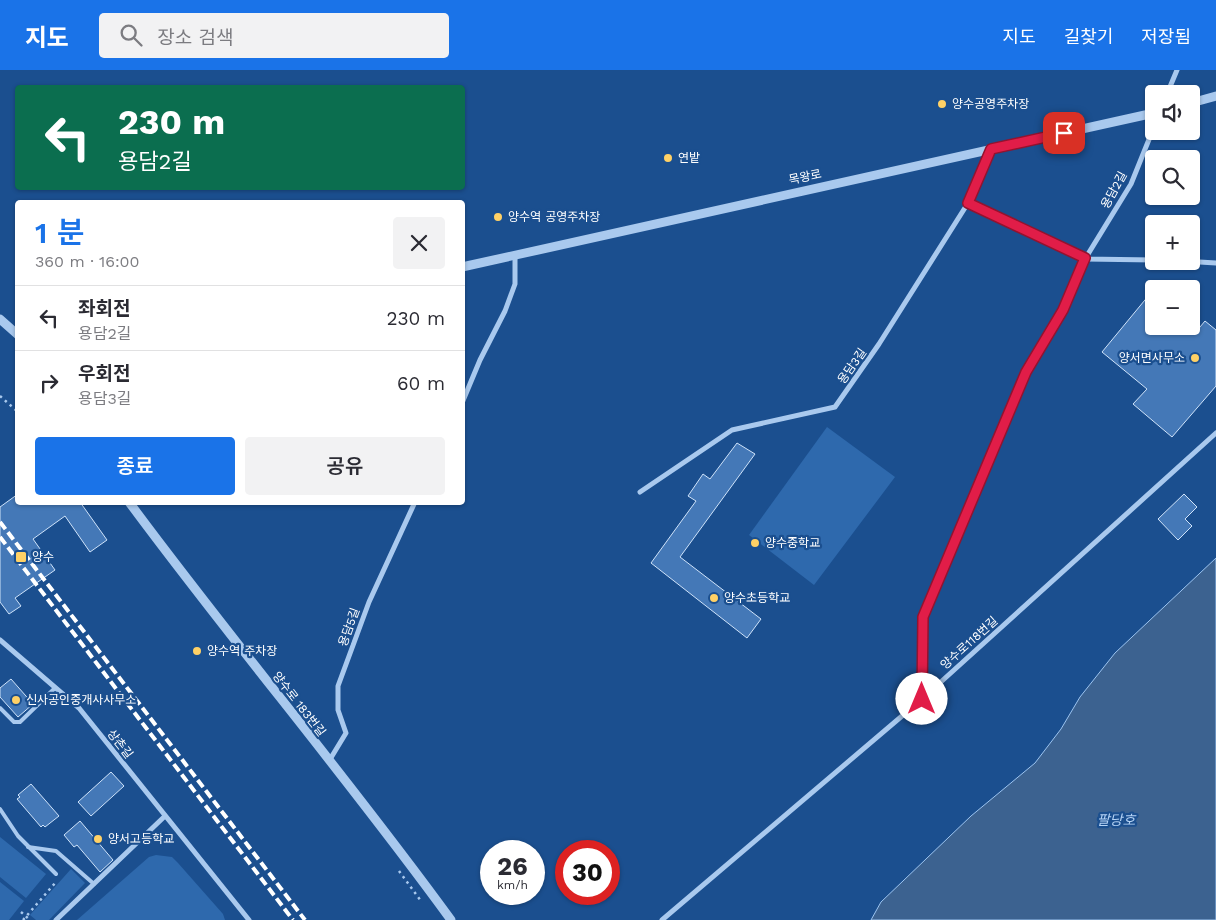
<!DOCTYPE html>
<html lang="ko">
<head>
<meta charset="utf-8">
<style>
	:root { --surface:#fff; --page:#f2f2f3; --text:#2b2b33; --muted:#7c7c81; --line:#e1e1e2; --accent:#1a73e8 }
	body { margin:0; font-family:"Work Sans","Noto Sans KR",sans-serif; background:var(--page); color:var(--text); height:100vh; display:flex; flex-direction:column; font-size:19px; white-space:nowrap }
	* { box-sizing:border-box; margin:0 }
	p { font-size:16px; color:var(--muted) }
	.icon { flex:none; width:28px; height:28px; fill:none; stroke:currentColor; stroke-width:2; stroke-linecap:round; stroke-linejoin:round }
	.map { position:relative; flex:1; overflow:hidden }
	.side { position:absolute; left:15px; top:130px; width:450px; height:305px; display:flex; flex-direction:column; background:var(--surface); border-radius:5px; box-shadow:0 1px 4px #0004 }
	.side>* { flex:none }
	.hud { position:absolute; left:15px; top:15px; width:450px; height:105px; border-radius:5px; box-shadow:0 1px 4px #0004; background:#0b6e4f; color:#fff; overflow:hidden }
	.fabs { position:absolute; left:1145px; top:15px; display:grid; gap:10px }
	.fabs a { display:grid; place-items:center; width:55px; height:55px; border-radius:5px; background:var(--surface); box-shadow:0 1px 4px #0004; font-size:25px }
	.speed { position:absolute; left:480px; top:770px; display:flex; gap:10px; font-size:25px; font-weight:700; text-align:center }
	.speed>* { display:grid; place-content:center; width:65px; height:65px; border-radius:50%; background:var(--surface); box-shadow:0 1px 4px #0004; line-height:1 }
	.speed small { font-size:12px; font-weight:400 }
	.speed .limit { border:8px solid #d22; background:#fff; color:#111 }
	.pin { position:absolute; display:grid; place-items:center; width:42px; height:42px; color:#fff; margin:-21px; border-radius:10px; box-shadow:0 2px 8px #0006 }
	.me { position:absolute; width:55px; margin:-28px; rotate:0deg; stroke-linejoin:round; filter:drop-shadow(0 0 4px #0008) }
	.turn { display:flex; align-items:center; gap:18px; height:105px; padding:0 20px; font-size:22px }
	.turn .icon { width:65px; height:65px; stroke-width:2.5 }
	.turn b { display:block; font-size:35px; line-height:42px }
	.round { display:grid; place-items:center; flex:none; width:52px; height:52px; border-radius:5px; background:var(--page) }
	.overview { display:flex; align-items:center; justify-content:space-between; height:85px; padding:0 20px }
	h1 { font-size:30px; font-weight:600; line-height:38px; color:var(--accent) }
	.button { display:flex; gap:10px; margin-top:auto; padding:10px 20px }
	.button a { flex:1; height:58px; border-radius:5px; background:var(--accent); color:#fff; font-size:20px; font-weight:600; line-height:58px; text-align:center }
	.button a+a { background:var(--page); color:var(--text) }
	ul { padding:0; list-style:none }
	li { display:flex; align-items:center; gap:15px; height:65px; padding:0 20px; border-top:1px solid var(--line) }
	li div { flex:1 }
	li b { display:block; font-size:19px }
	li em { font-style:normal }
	header { display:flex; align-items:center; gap:30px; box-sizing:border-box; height:70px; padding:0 25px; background:var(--accent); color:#fff }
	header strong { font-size:24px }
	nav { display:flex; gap:28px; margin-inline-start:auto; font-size:18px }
	.search { width:350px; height:45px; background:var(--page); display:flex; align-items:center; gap:12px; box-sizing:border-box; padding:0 18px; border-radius:5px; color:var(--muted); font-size:19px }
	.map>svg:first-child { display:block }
	.green { fill:#2e69ad }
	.water { fill:#3c6290; stroke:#9cc4f0 }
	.building { fill:#4478b7; stroke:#cfe3fa }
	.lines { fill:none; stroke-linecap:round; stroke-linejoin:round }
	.path { stroke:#a9c9ee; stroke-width:2.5; stroke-dasharray:2.5 4; stroke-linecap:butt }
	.service { stroke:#a9c9ee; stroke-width:4 }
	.minor { stroke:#a9c9ee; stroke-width:5 }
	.tertiary { stroke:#a9c9ee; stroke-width:9 }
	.rail { stroke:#fff; stroke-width:4; stroke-dasharray:9 4; stroke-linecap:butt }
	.route-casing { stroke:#92132f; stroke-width:12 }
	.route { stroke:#e11d48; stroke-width:9 }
	.poi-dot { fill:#ffd166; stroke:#1b4f8f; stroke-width:2 }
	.labels { text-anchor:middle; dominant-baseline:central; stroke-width:4.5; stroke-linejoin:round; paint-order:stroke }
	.poi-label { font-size:12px; fill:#fff; stroke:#1b4f8f; text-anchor:start }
	.street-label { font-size:12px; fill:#fff; stroke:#1b4f8f }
	.water-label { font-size:14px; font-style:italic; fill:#b5d3f5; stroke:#1b4f8f }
</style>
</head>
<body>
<header>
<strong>지도</strong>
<div class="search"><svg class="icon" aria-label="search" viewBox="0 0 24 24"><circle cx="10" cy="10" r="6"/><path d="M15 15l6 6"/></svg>장소 검색</div>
<nav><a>지도</a><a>길찾기</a><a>저장됨</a></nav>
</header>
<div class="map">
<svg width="1216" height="850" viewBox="0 0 1216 850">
	<rect width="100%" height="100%" fill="#1b4f8f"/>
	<g class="green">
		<path d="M827,357l68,50 -81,108 -65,-50z"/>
		<path d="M0,767l46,37 -20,24 -26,-21z"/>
		<path d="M156,785l16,2 6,6 45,51 2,6h-148l72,-63z"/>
		<path d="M71,799l14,14 -36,37h-13l-6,-5z"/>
		<path d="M0,812l24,19 -15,19h-9z"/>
	</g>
	<path class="water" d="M1216,488v362h-345l10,-18 90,-86 64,-53 26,-34 19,-32 35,-44z"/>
	<g class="building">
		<path d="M1154,219v37h32l9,7 10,-12 11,9v56l-44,51 -39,-33 14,-15 -45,-37z"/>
		<path d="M737,373l18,11 -75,103 81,62 -14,19 -96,-75 45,-62 -8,-5 15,-22 7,5z"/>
		<path d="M18,424v8h62l27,38 -17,12 -25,-36 -32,23 22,31 -40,28 6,8 -12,8 -9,-12v-95z"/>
		<path d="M1184,424l13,13 -12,12 7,7 -14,14 -20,-21z"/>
		<path d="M11,609l22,25 -15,13 -18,-20v-9z"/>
		<path d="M111,702l13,14 -33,30 -13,-14z"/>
		<path d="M31,714l28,32 -14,11 -2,-2 -2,2 -24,-28 3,-2 -2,-2z"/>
		<path d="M80,751l33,39 -13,12 -23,-27 -3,2 -10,-12z"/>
	</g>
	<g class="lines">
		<g class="path">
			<path d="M0,326l18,16"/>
			<path d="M399,801l22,30"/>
			<path d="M21,842l9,8"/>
			<path d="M23,850l33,-38"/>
		</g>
		<g class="service">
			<path d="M0,638l14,14h6l35,-34"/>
			<path d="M0,739l18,27 38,38"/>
			<path d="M28,777l28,4 38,33"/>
		</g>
		<g class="minor">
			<path d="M1167,24l10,-24"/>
			<path d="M968,133l117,56 69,1"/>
			<path d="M1183,191l33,2"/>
			<path d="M462,333l18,-43 25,-49 10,-27v-29"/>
			<path d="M640,422l92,-62 103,-23 44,-63 89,-141 23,-54"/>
			<path d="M0,570l79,68 170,212"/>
			<path d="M922,629l1,-82 103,-245 37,-62 22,-51 46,-75 23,-57"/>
			<path d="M329,691l17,-28 -8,-23v-24l31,-84 46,-100"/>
			<path d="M56,850l109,-104"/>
			<path d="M662,850l260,-221 294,-266"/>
		</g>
		<g class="tertiary">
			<path d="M1191,33l25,-7"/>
			<path d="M462,197l692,-154"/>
			<path d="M0,249l18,16"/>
			<path d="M129,432c105,142 219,276 322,418"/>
		</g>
		<g class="rail">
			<path d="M0,452l305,398"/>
			<path d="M0,467l293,383"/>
		</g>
	</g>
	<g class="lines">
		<g class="route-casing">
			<path id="route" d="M922,629l1,-82 103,-245 37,-62 22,-52 -117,-55 23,-54 73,-16"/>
		</g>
		<use href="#route" class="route"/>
	</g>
	<g class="poi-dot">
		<circle cx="942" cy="34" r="5"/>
		<circle cx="668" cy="88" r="5"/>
		<circle cx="498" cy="147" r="5"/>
		<circle cx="1195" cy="288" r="5"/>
		<circle cx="755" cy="473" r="5"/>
		<rect x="15" y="481" width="12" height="12" rx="2.5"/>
		<circle cx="714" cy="528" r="5"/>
		<circle cx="197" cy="581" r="5"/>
		<circle cx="16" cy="630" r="5"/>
		<circle cx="98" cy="769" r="5"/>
	</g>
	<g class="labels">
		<g class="poi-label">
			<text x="952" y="34">양수공영주차장</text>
			<text x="678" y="88">연밭</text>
			<text x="508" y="147">양수역 공영주차장</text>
			<text x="1185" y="288" text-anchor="end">양서면사무소</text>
			<text x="765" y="473">양수중학교</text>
			<text x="32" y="487">양수</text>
			<text x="724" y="528">양수초등학교</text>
			<text x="207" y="581">양수역 주차장</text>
			<text x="26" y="630">신사공인중개사사무소</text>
			<text x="108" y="769">양서고등학교</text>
		</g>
		<g class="street-label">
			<text transform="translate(805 107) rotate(-12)">목왕로</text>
			<text transform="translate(1114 120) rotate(-61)">용담2길</text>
			<text transform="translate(852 296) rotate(-55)">용담3길</text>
			<text transform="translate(349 557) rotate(-70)">용담5길</text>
			<text transform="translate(969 573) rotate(-42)">양수로118번길</text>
			<text transform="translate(299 634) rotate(52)">양수로 183번길</text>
			<text transform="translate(120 674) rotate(52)">상촌길</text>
		</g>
		<g class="water-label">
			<text x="1116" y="750">팔당호</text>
		</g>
	</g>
</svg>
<div class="fabs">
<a><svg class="icon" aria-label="sound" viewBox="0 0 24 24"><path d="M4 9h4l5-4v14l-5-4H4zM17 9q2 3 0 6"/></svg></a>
<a><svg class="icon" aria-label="search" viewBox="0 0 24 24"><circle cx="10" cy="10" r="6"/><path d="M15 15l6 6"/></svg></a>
<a>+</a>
<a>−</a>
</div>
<div class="speed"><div>26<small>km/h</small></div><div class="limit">30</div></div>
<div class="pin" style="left:1064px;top:63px;background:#d93025"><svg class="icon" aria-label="arrive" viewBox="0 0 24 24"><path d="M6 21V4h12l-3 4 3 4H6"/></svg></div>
<svg class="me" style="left:922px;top:629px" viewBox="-20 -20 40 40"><circle r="19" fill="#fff"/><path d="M0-13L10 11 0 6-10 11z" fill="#e11d48"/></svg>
<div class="hud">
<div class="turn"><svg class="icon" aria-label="left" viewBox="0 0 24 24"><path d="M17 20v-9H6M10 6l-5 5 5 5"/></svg><div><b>230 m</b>용담2길</div></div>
</div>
<section class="side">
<div class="overview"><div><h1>1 분</h1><p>360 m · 16:00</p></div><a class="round"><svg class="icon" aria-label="close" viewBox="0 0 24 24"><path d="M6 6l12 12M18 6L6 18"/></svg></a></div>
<ul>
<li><svg class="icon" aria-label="left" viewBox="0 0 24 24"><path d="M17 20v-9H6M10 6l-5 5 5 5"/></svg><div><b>좌회전</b><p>용담2길</p></div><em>230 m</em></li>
<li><svg class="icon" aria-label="right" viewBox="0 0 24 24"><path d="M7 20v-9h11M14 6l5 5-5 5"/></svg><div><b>우회전</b><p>용담3길</p></div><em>60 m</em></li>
</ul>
<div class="button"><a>종료</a><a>공유</a></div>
</section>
</div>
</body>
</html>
